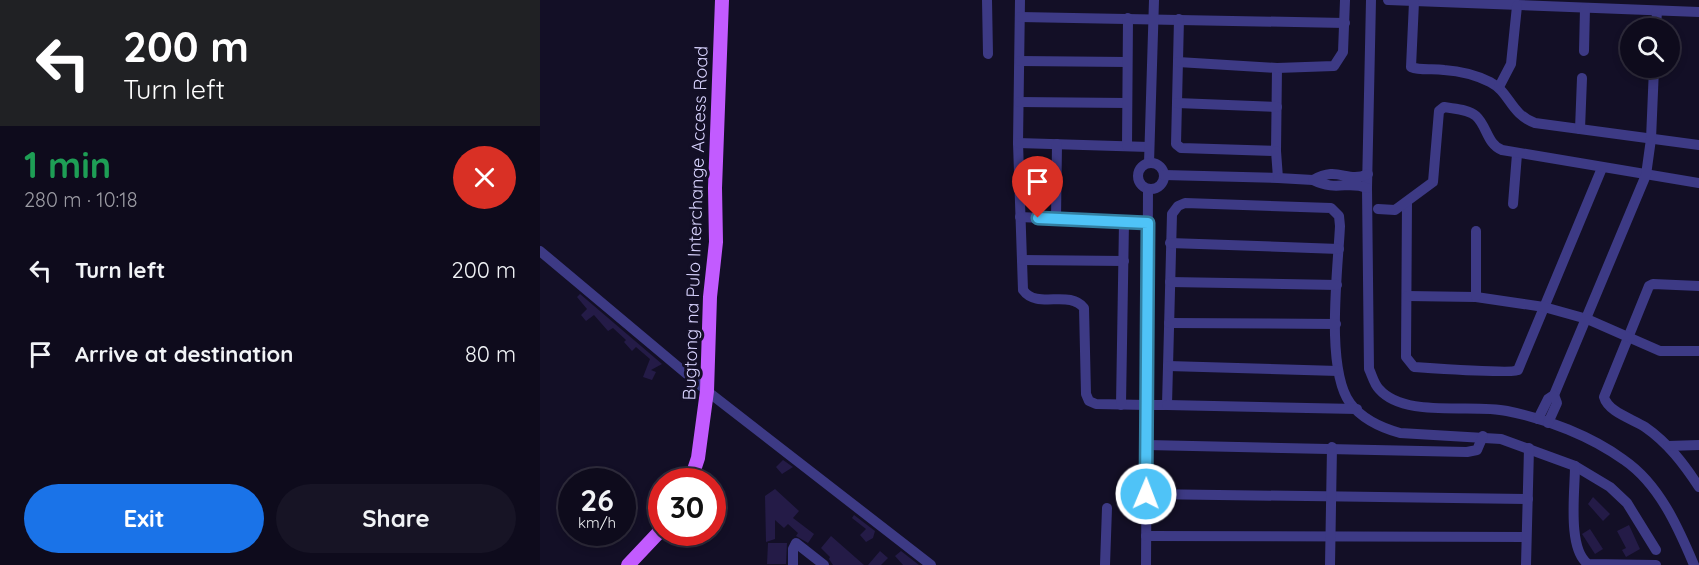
<!DOCTYPE html>
<html lang="en">
<head>
<meta charset="utf-8">
<style>
	:root { --surface:#0e0b1c; --page:#171425; --text:#f1f3f6; --muted:#9b9ba3; --line:#2e2b3b; --accent:#1a73e8 }
	body { margin:0; font-family:Quicksand,sans-serif; background:var(--page); color:var(--text); height:100vh; display:flex; flex-direction:column; font-size:22px; white-space:nowrap }
	* { box-sizing:border-box; margin:0 }
	p { font-size:20px; color:var(--muted) }
	.icon { flex:none; width:33px; height:33px; fill:none; stroke:currentColor; stroke-width:2; stroke-linecap:round; stroke-linejoin:round }
	.map { position:relative; flex:1; overflow:hidden }
	.panel { display:flex; flex-direction:column; background:var(--surface); width:540px }
	.panel>* { flex:none }
	.guide { background:#202124; color:#fff; overflow:hidden }
	.fabs { position:absolute; left:1080px; top:18px; display:grid; gap:12px }
	.fabs a { display:grid; place-items:center; width:60px; height:60px; border-radius:50%; background:var(--surface); box-shadow:0 3px 9px #0003,0 0 0 2px var(--line); font-size:30px }
	.speed { position:absolute; left:18px; top:468px; display:flex; gap:12px; font-size:30px; font-weight:700; text-align:center }
	.speed>* { display:grid; place-content:center; width:78px; height:78px; border-radius:50%; background:var(--surface); box-shadow:0 3px 9px #0003,0 0 0 2px var(--line); line-height:1 }
	.speed small { font-size:15px; font-weight:400 }
	.speed .limit { border:9px solid #d22; background:#fff; color:#111 }
	.pin { position:absolute; display:grid; place-items:center; width:51px; height:51px; color:#fff; margin:-62px -26px; border-radius:50% 50% 50% 0; rotate:-45deg; box-shadow:0 0 6px #0007 }
	.pin .icon { rotate:45deg }
	.me { position:absolute; width:66px; margin:-33px; rotate:1deg; stroke-linejoin:round; filter:drop-shadow(0 0 4px #0008) }
	.turn { display:flex; align-items:center; gap:21px; height:126px; padding:0 24px; font-size:27px }
	.turn .icon { width:78px; height:78px; stroke-width:2.5 }
	.turn b { display:block; font-size:42px; line-height:51px }
	.round { display:grid; place-items:center; flex:none; width:63px; height:63px; border-radius:32px; background:var(--page) }
	.head { display:flex; align-items:center; justify-content:space-between; height:102px; padding:0 24px }
	h1 { font-size:36px; font-weight:800; line-height:45px; color:#1e9e55 }
	.cta { display:flex; gap:12px; margin-top:auto; padding:12px 24px }
	.cta a { flex:1; height:69px; border-radius:36px; background:var(--accent); color:#fff; font-size:24px; font-weight:800; line-height:69px; text-align:center }
	.cta a+a { background:var(--page); color:var(--text) }
	ul { padding:0; list-style:none }
	li { display:flex; align-items:center; gap:18px; height:84px; padding:0 24px }
	li div { flex:1 }
	li b { display:block; font-size:22px }
	li em { font-style:normal }
	main { display:flex; flex:1; min-height:0 }
	.map>svg:first-child { display:block }
	.building { fill:#241b47 }
	.lines { fill:none; stroke-linecap:round; stroke-linejoin:round }
	.minor { stroke:#3d3a85; stroke-width:10 }
	.major { stroke:#c25bff; stroke-width:14 }
	.route-casing { stroke:#337fa1; stroke-width:15 }
	.route { stroke:#4fc3f7; stroke-width:10 }
	.labels { text-anchor:middle; dominant-baseline:central; stroke-width:6; stroke-linejoin:round; paint-order:stroke }
	.street-label { font-size:18px; fill:#d9d4ff; stroke:#130f26 }
</style>
</head>
<body>
<main>
<section class="panel">
<div class="guide">
<div class="turn"><svg class="icon" aria-label="left" viewBox="0 0 24 24"><path d="M17 20v-9H6M10 6l-5 5 5 5"/></svg><div><b>200 m</b>Turn left</div></div>
</div>
<div class="head"><div><h1>1 min</h1><p>280 m · 10:18</p></div><a class="round" style="background:#d93025;color:#fff"><svg class="icon" aria-label="close" viewBox="0 0 24 24"><path d="M6 6l12 12M18 6L6 18"/></svg></a></div>
<ul>
<li><svg class="icon" aria-label="left" viewBox="0 0 24 24"><path d="M17 20v-9H6M10 6l-5 5 5 5"/></svg><div><b>Turn left</b></div><em>200 m</em></li>
<li><svg class="icon" aria-label="arrive" viewBox="0 0 24 24"><path d="M6 21V4h12l-3 4 3 4H6"/></svg><div><b>Arrive at destination</b></div><em>80 m</em></li>
</ul>
<div class="cta"><a>Exit</a><a>Share</a></div>
</section>
<div class="map">
<svg width="1159" height="565" viewBox="0 0 1159 565">
	<rect width="100%" height="100%" fill="#130f26"/>
	<g class="building">
		<path d="M40,294l82,70 -11,6 5,2 -4,8 -9,-3 7,-18 -14,-12 -4,4 -8,-9 2,-2 -13,-12 -5,3 -14,-16 -8,6 -5,-6 6,-6 -10,-12z"/>
		<path d="M243,460l10,7 -11,7 -6,-7z"/>
		<path d="M235,489l24,22 -6,7 21,16 -6,9 -12,-7 2,-3 -10,-9 -4,4 -9,-8v19l-9,3 -1,-46z"/>
		<path d="M1053,497l17,17 -7,7 -15,-17z"/>
		<path d="M314,515l21,16 -2,7 -7,4 -6,-7 6,-6 -14,-11z"/>
		<path d="M1089,525l11,24 -14,8 -4,-7 4,-2 -9,-17z"/>
		<path d="M1050,529l13,20 -8,5 -13,-20z"/>
		<path d="M291,536l33,29h-31l-4,-6 1,-2 -9,-9z"/>
		<path d="M228,543h19l-1,21h-19z"/>
		<path d="M340,551l8,7 -7,7h-13z"/>
		<path d="M361,551l18,14h-16l-8,-9z"/>
	</g>
	<g class="lines">
		<g class="minor">
			<path d="M447,0l1,54"/>
			<path d="M480,0l-2,143 5,147c14,20 46,-1 61,18l2,86 3,7 7,3 51,1 -1,160"/>
			<path d="M831,0l-4,188 2,181c3,6 5,15 10,20 26,30 92,14 128,22 40,8 84,25 117,49 35,24 54,67 70,105"/>
			<path d="M848,0l311,12"/>
			<path d="M874,2l-3,65c10,4 22,1 33,3 15,1 32,5 46,12 20,10 20,32 45,41l164,22"/>
			<path d="M480,17l325,6"/>
			<path d="M639,19l-3,125 5,4 95,3 1,-83"/>
			<path d="M1116,28l1,-17"/>
			<path d="M1044,51l1,-43"/>
			<path d="M480,61l107,1"/>
			<path d="M638,62l99,6 57,-2 9,-14 2,-52"/>
			<path d="M959,87l12,-23 6,-58"/>
			<path d="M479,102l108,1"/>
			<path d="M637,103l100,4"/>
			<path d="M1040,129l2,-51"/>
			<path d="M478,143l131,4"/>
			<path d="M587,146l1,-128"/>
			<path d="M609,163l5,-163"/>
			<circle cx="611" cy="176" r="13"/>
			<path d="M624,175l114,3 -2,-27"/>
			<path d="M738,178l35,2"/>
			<path d="M827,188c-19,-8 -30,4 -54,-8 26,-15 33,4 55,-6"/>
			<path d="M608,189l-1,216h20l5,-191 6,-8 7,-3 146,5 8,8 1,10c-2,43 -15,142 10,177 12,16 32,25 50,30l101,6 74,27 35,21 17,16 29,47"/>
			<path d="M867,202l-1,155 8,10c15,1 98,7 104,3l84,-202"/>
			<path d="M973,204l4,-50"/>
			<path d="M838,209l17,1 38,-28 6,-71 5,-4c10,2 24,2 32,9 11,10 11,28 26,34l197,33"/>
			<path d="M480,217l128,6"/>
			<path d="M516,218l1,-74"/>
			<path d="M630,243l169,6"/>
			<path d="M0,251l167,140 224,174"/>
			<path d="M482,260l102,1"/>
			<path d="M630,282l167,3"/>
			<path d="M1159,286l-46,-2 -4,2 -45,111c4,15 29,22 41,30 23,16 39,37 54,60"/>
			<path d="M867,296l69,1 68,10 43,12 73,32h39"/>
			<path d="M936,297v-66"/>
			<path d="M629,323l167,1"/>
			<path d="M628,366l170,5"/>
			<path d="M581,405l3,-183"/>
			<path d="M627,405l190,4"/>
			<path d="M998,419l10,-20 6,-4 92,-220 5,-36 3,-71"/>
			<path d="M1008,423l9,-20 -3,-8"/>
			<path d="M607,445l320,7 10,-2 6,-14"/>
			<path d="M1128,446l31,-1"/>
			<path d="M1035,466c0,25 -8,83 13,98l68,1"/>
			<path d="M606,494l382,5"/>
			<path d="M606,536l380,1"/>
			<path d="M253,565v-16l3,-6 28,22"/>
			<path d="M565,565l2,-57"/>
			<path d="M790,565l2,-118"/>
			<path d="M986,565l3,-117"/>
		</g>
		<g class="major">
			<path d="M150,482l8,-24 9,-67 3,-94 6,-55 -1,-54 7,-188"/>
			<path d="M88,565l34,-36"/>
		</g>
	</g>
	<g class="lines">
		<g class="route-casing">
			<path id="route" d="M498,218l110,5 -2,271"/>
		</g>
		<use href="#route" class="route"/>
	</g>
	<g class="labels">
		<g class="street-label">
			<text transform="translate(155 223) rotate(-88)">Bugtong na Pulo Interchange Access Road</text>
		</g>
	</g>
</svg>
<div class="fabs">
<a><svg class="icon" aria-label="search" viewBox="0 0 24 24"><circle cx="10" cy="10" r="6"/><path d="M15 15l6 6"/></svg></a>
</div>
<div class="speed"><div>26<small>km/h</small></div><div class="limit">30</div></div>
<div class="pin" style="left:498px;top:218px;background:#d93025"><svg class="icon" aria-label="arrive" viewBox="0 0 24 24"><path d="M6 21V4h12l-3 4 3 4H6"/></svg></div>
<svg class="me" style="left:606px;top:494px" viewBox="-20 -20 40 40"><circle r="17" fill="#4fc3f7" stroke="#fff" stroke-width="3"/><path d="M0-11L8 9 0 5-8 9z" fill="#fff"/></svg>
</div>
</main>
</body>
</html>
